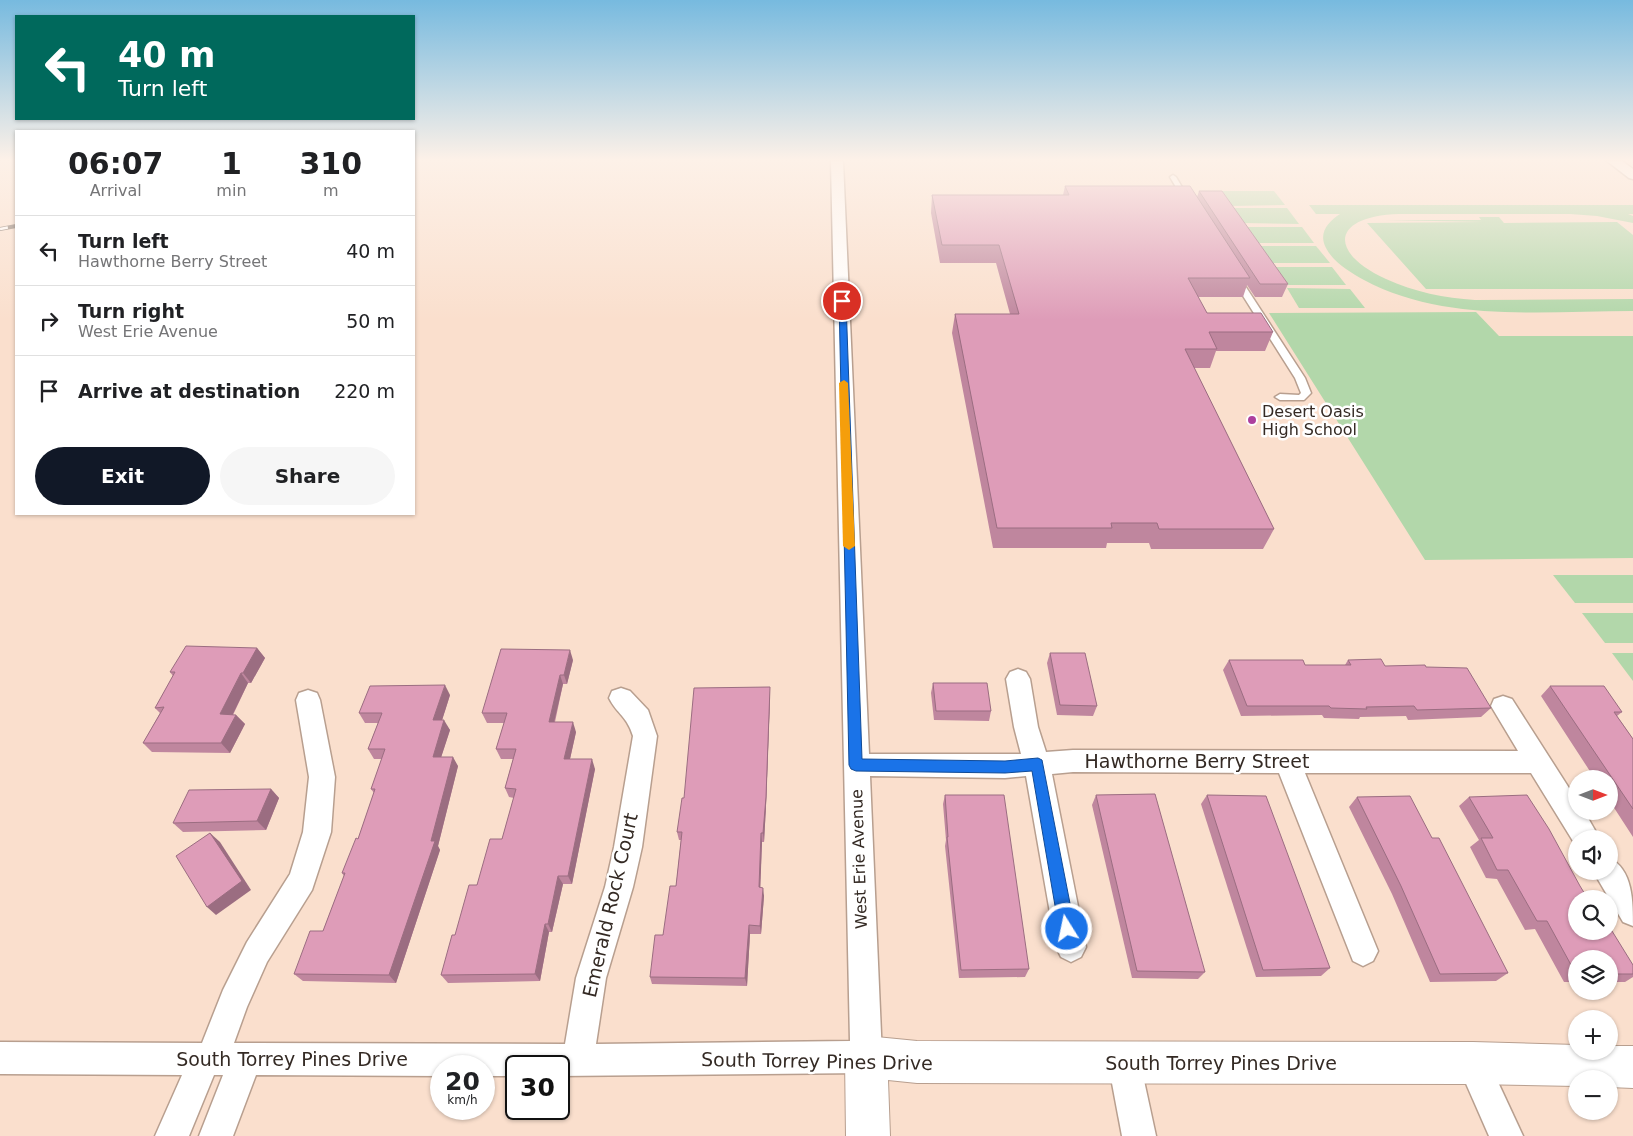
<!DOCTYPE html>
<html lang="en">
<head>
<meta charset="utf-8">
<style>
	:root { --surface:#fff; --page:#f6f6f6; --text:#202124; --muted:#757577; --line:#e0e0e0; --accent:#111827 }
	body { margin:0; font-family:"DejaVu Sans",sans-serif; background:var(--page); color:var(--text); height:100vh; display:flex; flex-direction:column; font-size:19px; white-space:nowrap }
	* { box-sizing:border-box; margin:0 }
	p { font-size:16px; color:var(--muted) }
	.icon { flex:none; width:28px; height:28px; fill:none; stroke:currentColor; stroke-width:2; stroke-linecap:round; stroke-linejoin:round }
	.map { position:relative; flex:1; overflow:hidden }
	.details { position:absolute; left:15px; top:130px; width:400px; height:385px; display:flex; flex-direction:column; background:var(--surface); border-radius:0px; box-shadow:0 1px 4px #0004 }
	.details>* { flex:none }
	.hud { position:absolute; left:15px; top:15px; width:400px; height:105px; border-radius:0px; box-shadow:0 1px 4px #0004; background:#00695c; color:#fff; overflow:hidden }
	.needle { width:32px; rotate:90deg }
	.buttons { position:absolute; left:1568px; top:770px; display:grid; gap:10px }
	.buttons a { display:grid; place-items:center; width:50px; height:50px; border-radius:50%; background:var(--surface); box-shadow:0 1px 4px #0004; font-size:25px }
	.speed { position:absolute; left:430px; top:1055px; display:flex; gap:10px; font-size:25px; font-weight:700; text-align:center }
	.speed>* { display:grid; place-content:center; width:65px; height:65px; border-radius:50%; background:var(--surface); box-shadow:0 1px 4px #0004; line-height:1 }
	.speed small { font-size:12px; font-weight:400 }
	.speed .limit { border:2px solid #111; border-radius:8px; background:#fff; color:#111 }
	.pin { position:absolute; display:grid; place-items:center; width:42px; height:42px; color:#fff; margin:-21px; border:2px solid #fff; border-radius:50%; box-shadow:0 1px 5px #0007 }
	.me { position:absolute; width:55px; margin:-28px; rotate:350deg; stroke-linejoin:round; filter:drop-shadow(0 0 4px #0008) }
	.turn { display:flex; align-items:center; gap:18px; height:105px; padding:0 20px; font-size:22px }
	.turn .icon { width:65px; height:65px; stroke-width:2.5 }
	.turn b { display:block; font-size:35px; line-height:42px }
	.eta { display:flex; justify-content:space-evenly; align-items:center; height:85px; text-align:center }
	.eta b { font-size:30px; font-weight:700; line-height:35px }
	.cta { display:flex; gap:10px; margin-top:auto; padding:10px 20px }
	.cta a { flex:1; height:58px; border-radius:30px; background:var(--accent); color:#fff; font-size:20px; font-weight:700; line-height:58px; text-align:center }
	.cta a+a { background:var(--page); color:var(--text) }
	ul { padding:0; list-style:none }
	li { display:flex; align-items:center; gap:15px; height:70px; padding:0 20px; border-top:1px solid var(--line) }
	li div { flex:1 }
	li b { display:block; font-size:19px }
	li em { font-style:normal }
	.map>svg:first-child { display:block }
	.green { fill:#b2d7aa }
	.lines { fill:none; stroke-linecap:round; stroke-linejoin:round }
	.lane-casing { stroke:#b89f8f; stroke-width:3 }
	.street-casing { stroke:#b89f8f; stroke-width:3 }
	.secondary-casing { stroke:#b89f8f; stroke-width:2 }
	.lane { fill:#fff; fill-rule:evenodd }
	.street { fill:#fff; fill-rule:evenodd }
	.secondary { fill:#fff; fill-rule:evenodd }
	.rail-casing { stroke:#76675d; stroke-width:4 }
	.rail { stroke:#fff; stroke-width:2.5; stroke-dasharray:8; stroke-linecap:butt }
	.wall { fill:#bf869e }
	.shaded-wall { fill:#9b6d81 }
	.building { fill:#de9cb8; stroke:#9b6d81 }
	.route { fill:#1a73e8; stroke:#114b97 }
	.slow { fill:#f59e0b }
	.poi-dot { fill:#ad409e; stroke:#fff; stroke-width:2 }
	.labels { text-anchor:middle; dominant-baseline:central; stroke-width:5; stroke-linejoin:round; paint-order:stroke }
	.poi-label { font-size:16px; fill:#342a24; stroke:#fff; text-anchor:start }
	.street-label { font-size:16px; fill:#342a24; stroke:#fff }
	.near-street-label { font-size:19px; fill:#342a24; stroke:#fff }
</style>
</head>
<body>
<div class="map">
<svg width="1633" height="1136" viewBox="0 0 1633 1136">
	<rect width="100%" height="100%" fill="#fadfcd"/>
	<g class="green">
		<path d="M1220,191h54l11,14 -55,1z"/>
		<path d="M1309,205h324v9h-5l5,2v7l-36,-7 -27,-2h-171c-67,2 -72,38 -13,65 28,13 59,19 89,21l158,-1v12c-89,0 -189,12 -269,-31 -14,-8 -30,-17 -38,-32 -8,-15 2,-26 14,-34h-24z"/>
		<path d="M1232,208h55l12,16 -57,-1z"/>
		<path d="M1479,217h20l5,6 113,-1 16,13v54h-207l-59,-66 116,-1 -98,-2h96z"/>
		<path d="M1244,227h58l12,16h-59z"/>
		<path d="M1257,246h59l14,17h-61z"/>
		<path d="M1271,267h61l14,18h-62z"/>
		<path d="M1287,288l63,1 15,19h-66z"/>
		<path d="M1476,312l23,24h134v222l-208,2 -156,-247z"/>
		<path d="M1553,575h80v28h-58z"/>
		<path d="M1582,613h51v30h-28z"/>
		<path d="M1612,653h21v28z"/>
	</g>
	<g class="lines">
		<g class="lane-casing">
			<g id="lane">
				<path d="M1173,175l3,2 13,22 -1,1 -5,-1 -13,-22z"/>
				<path d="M1234,278h6l65,100 6,15 -7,7h-24l-5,-3 5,-3 19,1 2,-2 -6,-15 -62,-98z"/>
			</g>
		</g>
		<g class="street-casing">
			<g id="street">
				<path d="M831,161h12l26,593h152l-7,-27 -8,-48 4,-7 8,-3 8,3 4,7 8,48 8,25 27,-2 445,1 -27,-45 3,-7 9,-3 9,3 64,100v12h8l16,28h-24v7l-45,-73h-226l73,178 -5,10 -10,5 -10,-5 -74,-188 -206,-1 -21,2 34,173 -5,10 -10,5 -10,-5 -5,-10 -30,-171 -21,2 -135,-2 12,281 -5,11 -11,5 -307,3v-10h-43v10h-32v-10h-43v10l-185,-1 -23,61h-34l24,-61h-9l-25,61h-34l27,-61 -182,-1v-32l202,1 21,-53 24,-48 43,-68 13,-42 6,-55 -13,-77 3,-7 9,-3 9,3 3,7 15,77 -4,55 -19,58 -45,72 -20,45 -13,36 331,1 11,-66 29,-91 9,-40 19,-111c-6,-20 -16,-22 -24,-38l3,-7 9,-3 9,3 18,19 9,26 -15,111 -9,40 -27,91 -10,66 254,-3z"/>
				<path d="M1607,161h15l11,8v10l-4,-1z"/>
				<path d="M1609,858c24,11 24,44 24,68l-10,-4 -30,-51h16z"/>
				<path d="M1124,1046l11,5 5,11 16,74h-34l-14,-74 5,-11z"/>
				<path d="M1473,1047l11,5 39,84h-34l-32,-73 5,-11z"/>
			</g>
		</g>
		<g class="secondary-casing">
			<path id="secondary" d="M866,1036l51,5 556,1 103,3v6h33v-5h24v42l-24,-1v-8h-33v7l-103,-2 -556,-1 -29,-3 2,56h-44l-1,-79 6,-15z"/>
		</g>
		<use href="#lane" class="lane"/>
		<use href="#street" class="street"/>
		<use href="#secondary" class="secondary"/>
		<g class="rail-casing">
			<path id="rail" d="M0,229l16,-3"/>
		</g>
		<use href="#rail" class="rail"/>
	</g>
	<g class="wall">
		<path d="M1065,186l132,11 2,-6 89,93 -6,13h-27l-8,-12 -4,12h-45l9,16 66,19 -8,19h-49l-6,17h-16l80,161 -11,20h-112l-2,-6h-42l-1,5h-113l-41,-215 3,-19h55l-14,-51h-56l-9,-50 1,-18h131z"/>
		<path d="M257,648l8,10 -14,25h-3l-15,32h3l9,9 -15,29 -78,-1 -9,-9 17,-30 -5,-5 18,-32 -3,-4z"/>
		<path d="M1050,653l47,53 -4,10 -36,-1 -10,-52z"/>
		<path d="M573,660l-6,24h-4l-8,38 21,10 -6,27 25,10 -23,115h-9l-11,48h-3l-9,49 -92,2 -7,-8 14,-40 22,-50 25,-46 12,-41 -5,-1 -4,-9 8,-29h-12l-5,-10 8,-26h-17l-5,-10z"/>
		<path d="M1229,660l76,5h40l3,-5 37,6 41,1 65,41 -10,9 -73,3 -2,-4 -46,1 -1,2 -35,-1 -2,-3 -81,1 -18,-46z"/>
		<path d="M933,683l58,28 -2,10 -55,-1 -3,-27z"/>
		<path d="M1550,686l72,26 -5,4 16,23v98l-24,-37v-21h-14l-54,-83z"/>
		<path d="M450,695l-8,25 8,10 -9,27 17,9 -20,80 2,4 -44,133 -93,-2 -9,-7 29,-43 21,-55 -2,-3 16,-34 16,-46 -3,-4 11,-30h-8l-6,-10 10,-26h-13l-6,-10z"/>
		<path d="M770,697l-4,109 -2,36h-2l-2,46 4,8 -3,38h-11l-3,52 -95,-2 -2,-7 13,-42 13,-49 5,-46h-2l-2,-8 7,-34z"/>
		<path d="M271,789l8,9 -13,32 -83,2 -10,-9z"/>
		<path d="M945,795l84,174 -4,8 -66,1 -14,-132 1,-6 -3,-36z"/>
		<path d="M1096,795l109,177 -7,7 -66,-1 -40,-173z"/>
		<path d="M1207,795l123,173 -9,8 -65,1 -55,-173z"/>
		<path d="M1357,797l75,41 76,135 -12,8 -66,1 -38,-88 -43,-87z"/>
		<path d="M1469,797l107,102 57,66v12l-8,5h-16v-23h-33v23h-12l-29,-53 -10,1 -28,-51 -11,-1 -16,-31 9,-7 -20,-34z"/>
	</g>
	<g class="shaded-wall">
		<path d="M257,648l8,10 -14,25 -8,-10z"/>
		<path d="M570,650l3,10 -6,24 -3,-9z"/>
		<path d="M241,673l7,10 -20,41 -8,-10z"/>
		<path d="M560,675l3,9 -11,47 -3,-9z"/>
		<path d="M445,685l5,10 -11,35 -6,-10z"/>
		<path d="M770,687v10l-4,109 -2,36 -1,-9z"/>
		<path d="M236,715l9,9 -15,29 -9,-10z"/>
		<path d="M444,720l6,10 -12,37 -5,-10z"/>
		<path d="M573,722l3,10 -8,36 -4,-9z"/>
		<path d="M453,757l5,9 -20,80 2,4 -44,133 -7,-8z"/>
		<path d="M592,759l3,10 -23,115 -4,-8z"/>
		<path d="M271,789l8,9 -13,32 -9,-9z"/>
		<path d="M210,833l10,9 31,48 -35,25 -9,-8z"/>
		<path d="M761,833l1,9 -2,54 -1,-9z"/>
		<path d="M558,876l5,8 -11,48 -4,-8z"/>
		<path d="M763,888l1,8 -3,38 -1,-8z"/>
		<path d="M545,924l4,8 -9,49 -5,-7z"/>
		<path d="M749,925l1,9 -3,52 -2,-8z"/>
	</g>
	<g class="building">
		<path d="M1065,186h125l60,92h-62l19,35h54l12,19h-64l8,17h-32l89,180h-115l-2,-6h-46l1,5h-115l-42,-214h64l-20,-69h-57l-10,-50h137z"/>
		<path d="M1199,191h23l66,93h-28z"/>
		<path d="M186,646l71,2 -14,25h-2l-21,41 16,1 -15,28h-78l21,-36 -9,1 20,-36h-5z"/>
		<path d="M501,649l69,1 -6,25h-4l-11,47h24l-9,37h28l-24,117h-10l-10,48h-3l-10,50 -94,1 11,-40h3l14,-50h8l13,-46h12l14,-50 -11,-1 11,-39h-20l11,-36h-25z"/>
		<path d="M1050,653h35l12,53 -37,-1z"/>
		<path d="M1381,659l4,7 40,-1 1,2 41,1 24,40 -74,2 -3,-4 -48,1 1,2 -36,-1 -2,-2h-82l-18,-46h74l2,5h46l-3,-5z"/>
		<path d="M933,683h54l4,28h-55z"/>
		<path d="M445,685l-12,35h11l-11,37h20l-22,84h4l-46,134 -95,-1 16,-43h13l22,-58h-3l14,-35 2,1 17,-50h-4l14,-40h-17l14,-36h-23l11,-27z"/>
		<path d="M1550,686h54l18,26h-8l19,27v70z"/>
		<path d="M770,687l-4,110 -3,36h-2l-2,54 4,1 -3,38 -11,-1 -4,53 -95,-1 5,-42h8l7,-49h6l6,-54h-5l5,-34h2l10,-110z"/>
		<path d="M271,789l-14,32 -84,2 16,-33z"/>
		<path d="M1155,794l50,178 -68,-1 -41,-176z"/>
		<path d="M945,795h59l25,174 -68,1 -14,-133h1z"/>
		<path d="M1207,795l59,1 64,172 -67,2z"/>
		<path d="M1527,795l22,34 31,57 8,13h-12v32h36l21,34v9h-24v-15h-33v15l-29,-53h-10l-29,-51h-11l-16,-32h12l-24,-41z"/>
		<path d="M1410,796l22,42h7l69,135 -68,1 -39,-88 -44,-89z"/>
		<path d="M210,833l32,48 -35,26 -31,-51z"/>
	</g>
	<linearGradient id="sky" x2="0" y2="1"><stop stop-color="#77badf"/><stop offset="0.5" stop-color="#fdf1e8"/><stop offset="1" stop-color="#fdf1e8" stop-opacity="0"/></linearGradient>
	<rect width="1633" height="320" fill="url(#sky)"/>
	<path class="route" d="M839,299l7,2 16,458 143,2 33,-3 4,2 33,169 -2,5 -6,3 -5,-3 -3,-5 -27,-158 -27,2 -149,-2 -5,-2 -2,-4z"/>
	<path class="slow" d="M844,380l4,3 7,163 -6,4 -6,-4 -4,-163z"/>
	<circle class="poi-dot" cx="1252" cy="420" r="5"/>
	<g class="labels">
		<g class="poi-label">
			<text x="1262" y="411">Desert Oasis<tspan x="1262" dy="18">High School</tspan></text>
		</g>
		<g class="street-label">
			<text transform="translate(859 859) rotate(-92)">West Erie Avenue</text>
		</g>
		<g class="near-street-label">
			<text x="1197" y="761">Hawthorne Berry Street</text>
			<text transform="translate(610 905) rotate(-77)">Emerald Rock Court</text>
			<text x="292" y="1059">South Torrey Pines Drive</text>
			<text transform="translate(817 1061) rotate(1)">South Torrey Pines Drive</text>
			<text x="1221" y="1063">South Torrey Pines Drive</text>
		</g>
	</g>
</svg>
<div class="buttons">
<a><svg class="needle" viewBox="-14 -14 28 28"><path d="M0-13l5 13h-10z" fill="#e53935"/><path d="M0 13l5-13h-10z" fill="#757577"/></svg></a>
<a><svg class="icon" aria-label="sound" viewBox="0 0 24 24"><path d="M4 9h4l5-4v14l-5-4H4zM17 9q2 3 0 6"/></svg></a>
<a><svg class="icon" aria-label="search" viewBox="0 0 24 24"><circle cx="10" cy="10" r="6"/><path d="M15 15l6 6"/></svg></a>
<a><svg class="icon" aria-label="layers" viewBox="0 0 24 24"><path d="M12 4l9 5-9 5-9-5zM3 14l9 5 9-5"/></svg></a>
<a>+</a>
<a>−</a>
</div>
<div class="speed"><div>20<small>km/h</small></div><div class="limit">30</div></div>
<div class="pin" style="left:842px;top:301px;background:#d93025"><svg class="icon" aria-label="arrive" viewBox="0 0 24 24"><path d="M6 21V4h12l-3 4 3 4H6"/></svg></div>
<svg class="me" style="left:1067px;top:929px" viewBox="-20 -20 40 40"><circle r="17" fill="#1a73e8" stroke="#fff" stroke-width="3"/><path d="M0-11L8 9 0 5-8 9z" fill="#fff"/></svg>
<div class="hud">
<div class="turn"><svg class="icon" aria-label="left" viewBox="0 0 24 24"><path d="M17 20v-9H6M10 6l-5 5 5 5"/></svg><div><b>40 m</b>Turn left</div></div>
</div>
<section class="details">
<div class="eta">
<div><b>06:07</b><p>Arrival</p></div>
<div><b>1</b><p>min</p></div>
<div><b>310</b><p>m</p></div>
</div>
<ul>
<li><svg class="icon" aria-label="left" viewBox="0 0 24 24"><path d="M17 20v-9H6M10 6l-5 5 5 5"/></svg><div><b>Turn left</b><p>Hawthorne Berry Street</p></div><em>40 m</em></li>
<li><svg class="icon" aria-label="right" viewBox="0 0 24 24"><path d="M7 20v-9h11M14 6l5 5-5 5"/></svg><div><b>Turn right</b><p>West Erie Avenue</p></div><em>50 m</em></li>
<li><svg class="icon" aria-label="arrive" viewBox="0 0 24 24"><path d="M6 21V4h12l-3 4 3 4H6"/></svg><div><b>Arrive at destination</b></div><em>220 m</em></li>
</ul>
<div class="cta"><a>Exit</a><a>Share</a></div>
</section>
</div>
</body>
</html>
